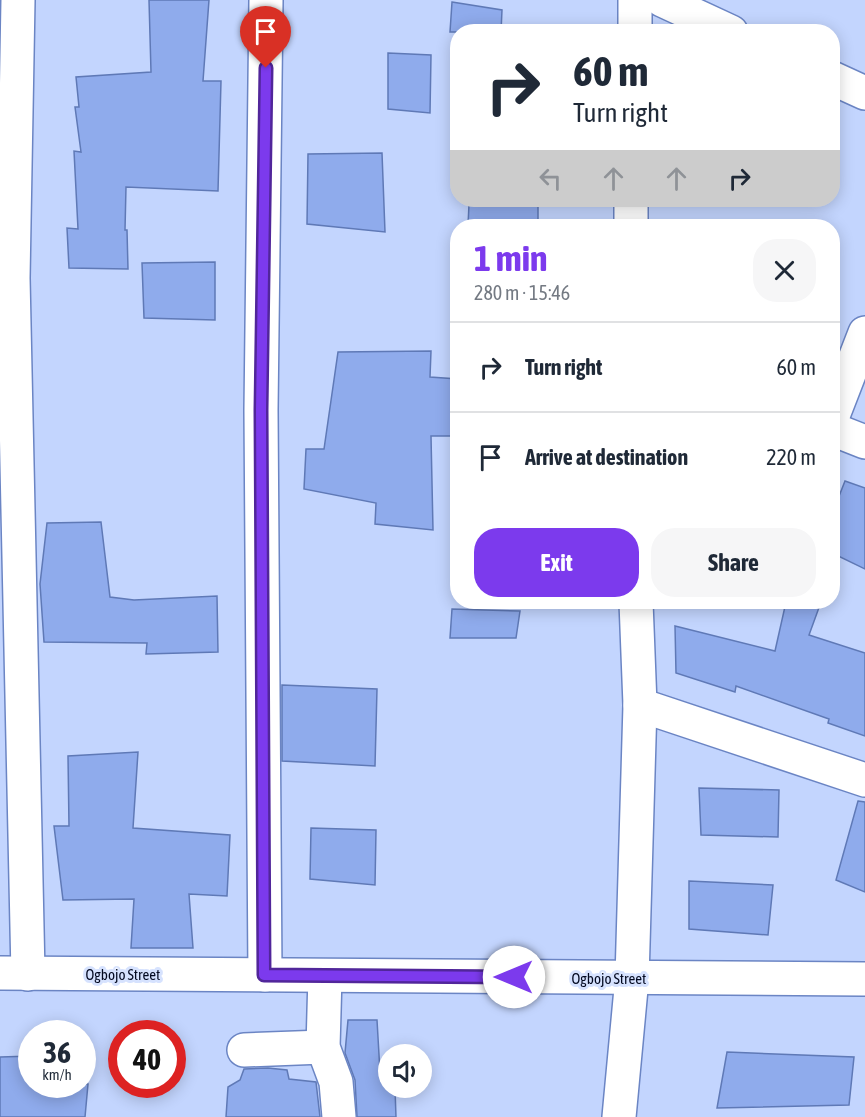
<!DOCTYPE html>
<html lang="en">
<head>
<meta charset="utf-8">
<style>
	:root { --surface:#fff; --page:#f6f6f7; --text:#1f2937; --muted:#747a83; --line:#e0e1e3; --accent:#7c3aed }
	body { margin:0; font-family:"Asap Condensed",sans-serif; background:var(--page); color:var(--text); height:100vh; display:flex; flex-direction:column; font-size:22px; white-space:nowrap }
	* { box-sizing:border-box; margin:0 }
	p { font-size:20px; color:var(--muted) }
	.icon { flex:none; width:33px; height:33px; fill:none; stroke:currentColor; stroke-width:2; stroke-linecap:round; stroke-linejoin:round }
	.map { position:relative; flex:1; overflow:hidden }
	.details { position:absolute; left:450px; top:219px; width:390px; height:390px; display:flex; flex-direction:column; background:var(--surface); border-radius:24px; box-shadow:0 3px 15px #0003 }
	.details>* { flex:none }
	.hud { position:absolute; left:450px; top:24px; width:390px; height:183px; border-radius:24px; box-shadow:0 3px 15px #0003; background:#fff; color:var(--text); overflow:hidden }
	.fabs { position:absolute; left:378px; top:1044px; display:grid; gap:12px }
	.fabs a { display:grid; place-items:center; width:54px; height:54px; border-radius:50%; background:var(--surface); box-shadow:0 3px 15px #0003; font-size:30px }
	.speed { position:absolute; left:18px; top:1020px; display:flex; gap:12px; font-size:30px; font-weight:700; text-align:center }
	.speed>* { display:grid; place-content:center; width:78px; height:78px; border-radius:50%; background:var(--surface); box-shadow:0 3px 15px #0003; line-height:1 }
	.speed small { font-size:15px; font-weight:400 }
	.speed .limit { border:9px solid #d22; background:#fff; color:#111 }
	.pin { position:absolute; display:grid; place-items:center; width:51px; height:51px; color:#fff; margin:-62px -26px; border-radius:50% 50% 50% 0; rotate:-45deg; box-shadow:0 0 6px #0007 }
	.pin .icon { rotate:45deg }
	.me { position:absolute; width:66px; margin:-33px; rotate:270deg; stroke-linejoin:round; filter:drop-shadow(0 0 4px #0008) }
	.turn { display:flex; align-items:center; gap:21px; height:126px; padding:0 24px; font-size:27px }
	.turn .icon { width:78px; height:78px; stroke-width:2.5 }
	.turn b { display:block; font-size:42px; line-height:51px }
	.lanes { display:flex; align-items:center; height:57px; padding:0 24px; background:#0003; justify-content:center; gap:30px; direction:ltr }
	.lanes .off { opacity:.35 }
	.round { display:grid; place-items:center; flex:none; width:63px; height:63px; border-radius:24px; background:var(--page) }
	.overview { display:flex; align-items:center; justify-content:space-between; height:102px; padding:0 24px }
	h1 { font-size:36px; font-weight:700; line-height:45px; color:var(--accent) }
	.button { display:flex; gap:12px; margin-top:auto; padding:12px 24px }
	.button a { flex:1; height:69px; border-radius:24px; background:var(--accent); color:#fff; font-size:24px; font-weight:700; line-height:69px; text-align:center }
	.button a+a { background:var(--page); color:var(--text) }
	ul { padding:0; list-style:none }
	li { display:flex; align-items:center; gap:18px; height:90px; padding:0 24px; border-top:2px solid var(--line) }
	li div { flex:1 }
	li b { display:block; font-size:22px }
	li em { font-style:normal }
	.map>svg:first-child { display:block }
	.building { fill:#8fabec; stroke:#5f79b6; stroke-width:1.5 }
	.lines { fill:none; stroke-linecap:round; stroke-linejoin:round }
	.minor-casing { stroke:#6b85c4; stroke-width:36 }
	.minor { stroke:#fff; stroke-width:33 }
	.route-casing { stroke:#51269a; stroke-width:15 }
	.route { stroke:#7c3aed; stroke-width:10 }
	.labels { text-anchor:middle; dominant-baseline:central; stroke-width:6; stroke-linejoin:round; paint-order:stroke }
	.street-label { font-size:15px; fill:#030920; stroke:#d6e2fe }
</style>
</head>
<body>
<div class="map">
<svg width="865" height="1117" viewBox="0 0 865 1117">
	<rect width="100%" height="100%" fill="#c3d5fe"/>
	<g class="building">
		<path d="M149,0h60l-6,81h18l-3,110 -92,-4 -1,43h2l1,39 -59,-1 -2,-40 11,1 -4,-78 7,1 -6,-45h4l-3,-30 75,-5z"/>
		<path d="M452,2l50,8 -1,22h-51z"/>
		<path d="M388,53l43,2 -1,58 -42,-4z"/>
		<path d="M382,153l3,79 -78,-8 1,-70z"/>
		<path d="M469,204h69v22h-70z"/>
		<path d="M215,262v58l-71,-2 -2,-55z"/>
		<path d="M431,351l-1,26 28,2v57h-27l2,94 -58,-6 1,-21 -72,-14 2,-40h18l14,-97z"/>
		<path d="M845,481l20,7v81l-33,-16v-39z"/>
		<path d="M101,522l9,75 24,3 83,-4 1,56 -72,2 1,-11 -103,-1 -4,-58 7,-61z"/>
		<path d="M786,602h35l-12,33 56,18v83l-37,-13 1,-4 -93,-33 -1,6 -59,-19 -1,-47 100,25z"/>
		<path d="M452,609l68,2 -4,27h-66z"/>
		<path d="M282,685l95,4 -2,77 -93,-5z"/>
		<path d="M138,752l-5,76 97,7 -3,61 -38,-2 4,54h-62l3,-49 -71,1 -9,-74h15l-1,-70z"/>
		<path d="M699,788l80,2 -1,47 -77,-2z"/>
		<path d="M858,801l7,1v90l-29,-12z"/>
		<path d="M311,828l65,2 -1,55 -65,-6z"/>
		<path d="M689,881l84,4 -5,50 -79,-6z"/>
		<path d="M348,1020h29l3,52h8v16h7l1,29h-39l-2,-37 -10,-27z"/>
		<path d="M727,1052l127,5 -5,48 -132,3z"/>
		<path d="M32,1056v28h56l-3,33h-85v-60z"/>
		<path d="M268,1068l19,2 2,9 27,3 4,35h-94l2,-30 12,-7 4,-11z"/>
	</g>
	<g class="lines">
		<g class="minor-casing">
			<g id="minor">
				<path d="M18,0l-5,278 15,696"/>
				<path d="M662,0l69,32"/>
				<path d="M635,32v-32"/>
				<path d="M832,78l33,15"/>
				<path d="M631,226v-26"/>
				<path d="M832,418l33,-85"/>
				<path d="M832,429l33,13"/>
				<path d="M640,705l225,75"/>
				<path d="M0,973l865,6"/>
				<path d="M265,975l-4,-565 5,-410"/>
				<path d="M325,976l-2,71 13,35 3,35"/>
				<path d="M244,1050l79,-3"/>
				<path d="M619,1117l13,-139 8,-273 -4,-103"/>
			</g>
		</g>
		<use href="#minor" class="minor"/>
	</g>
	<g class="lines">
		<g class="route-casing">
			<path id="route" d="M266,68l-5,342 3,565 250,2"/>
		</g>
		<use href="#route" class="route"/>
	</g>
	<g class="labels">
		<g class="street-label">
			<text x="123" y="974">Ogbojo Street</text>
			<text x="609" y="978">Ogbojo Street</text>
		</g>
	</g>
</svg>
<div class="fabs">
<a><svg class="icon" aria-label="sound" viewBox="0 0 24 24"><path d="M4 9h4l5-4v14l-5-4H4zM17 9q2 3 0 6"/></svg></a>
</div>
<div class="speed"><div>36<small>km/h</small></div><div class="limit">40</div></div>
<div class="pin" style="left:266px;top:68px;background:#d93025"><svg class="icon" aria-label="arrive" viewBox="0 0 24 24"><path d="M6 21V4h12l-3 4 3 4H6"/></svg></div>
<svg class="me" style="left:514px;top:977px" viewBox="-20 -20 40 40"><circle r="19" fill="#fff"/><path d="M0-13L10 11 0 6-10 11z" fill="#7c3aed"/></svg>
<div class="hud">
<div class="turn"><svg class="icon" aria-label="right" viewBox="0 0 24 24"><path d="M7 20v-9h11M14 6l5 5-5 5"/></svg><div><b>60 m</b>Turn right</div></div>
<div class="lanes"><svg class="icon off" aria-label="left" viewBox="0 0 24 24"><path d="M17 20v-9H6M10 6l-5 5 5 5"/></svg><svg class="icon off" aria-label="ahead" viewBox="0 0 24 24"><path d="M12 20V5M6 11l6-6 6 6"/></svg><svg class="icon off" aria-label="ahead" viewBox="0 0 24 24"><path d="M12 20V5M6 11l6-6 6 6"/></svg><svg class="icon" aria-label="right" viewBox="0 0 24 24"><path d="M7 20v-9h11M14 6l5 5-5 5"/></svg></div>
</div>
<section class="details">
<div class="overview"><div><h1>1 min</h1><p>280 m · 15:46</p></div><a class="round"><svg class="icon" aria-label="close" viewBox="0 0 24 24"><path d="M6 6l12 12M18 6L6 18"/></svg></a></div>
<ul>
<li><svg class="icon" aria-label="right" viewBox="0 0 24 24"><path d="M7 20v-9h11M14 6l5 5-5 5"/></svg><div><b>Turn right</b></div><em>60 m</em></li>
<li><svg class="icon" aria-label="arrive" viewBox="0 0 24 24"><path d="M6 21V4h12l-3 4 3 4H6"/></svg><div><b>Arrive at destination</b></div><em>220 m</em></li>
</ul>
<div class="button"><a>Exit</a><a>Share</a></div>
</section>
</div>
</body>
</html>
